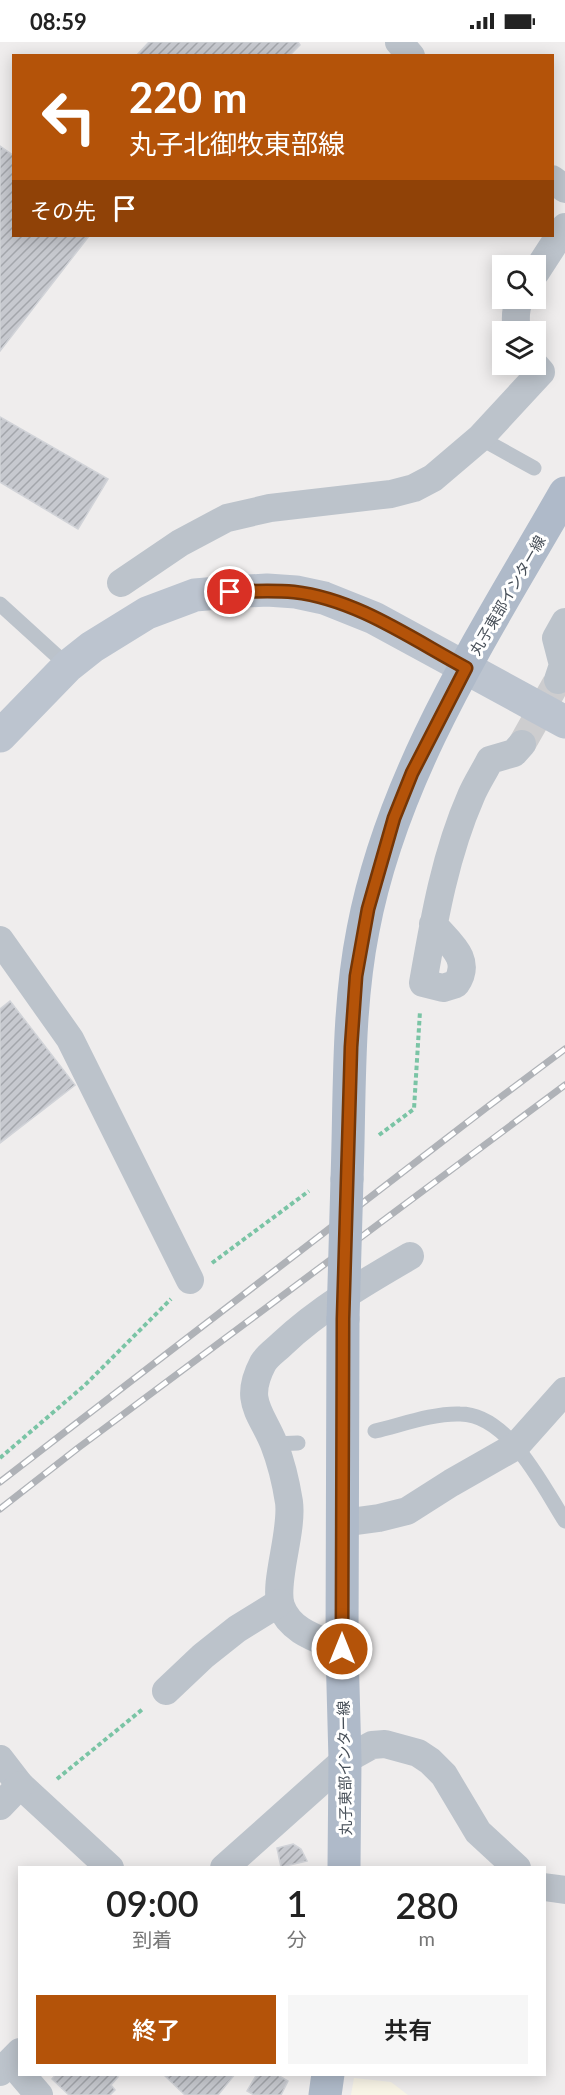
<!DOCTYPE html>
<html lang="ja">
<head>
<meta charset="utf-8">
<style>
	:root { --surface:#fff; --page:#f6f6f6; --text:#222; --muted:#767676; --accent:#b45309 }
	body { margin:0; font-family:Lato,"Noto Sans JP",sans-serif; background:var(--page); color:var(--text); height:100vh; display:flex; flex-direction:column; font-size:22px; white-space:nowrap }
	* { box-sizing:border-box; margin:0 }
	p { font-size:20px; color:var(--muted) }
	.icon { flex:none; width:33px; height:33px; fill:none; stroke:currentColor; stroke-width:2; stroke-linecap:round; stroke-linejoin:round }
	.map { position:relative; flex:1; overflow:hidden }
	.panel { position:absolute; left:18px; top:1824px; width:528px; height:210px; display:flex; flex-direction:column; background:var(--surface); border-radius:0px; box-shadow:0 3px 15px #0003 }
	.panel>* { flex:none }
	.banner { position:absolute; left:12px; top:12px; width:542px; height:183px; border-radius:0px; box-shadow:0 3px 15px #0003; background:#b45309; color:#fff; overflow:hidden }
	.controls { position:absolute; left:492px; top:213px; display:grid; gap:12px }
	.controls a { display:grid; place-items:center; width:54px; height:54px; border-radius:0px; background:var(--surface); box-shadow:0 3px 15px #0003; font-size:30px }
	.pin { position:absolute; display:grid; place-items:center; width:51px; height:51px; color:#fff; margin:-26px; border:3px solid #fff; border-radius:50%; box-shadow:0 2px 6px #0007 }
	.me { position:absolute; width:66px; margin:-33px; rotate:0deg; stroke-linejoin:round; filter:drop-shadow(0 0 4px #0008) }
	.turn { display:flex; align-items:center; gap:21px; height:126px; padding:0 18px; font-size:27px }
	.turn .icon { width:78px; height:78px; stroke-width:2.5 }
	.turn b { display:block; font-size:42px; line-height:51px }
	.then { display:flex; align-items:center; height:57px; padding:0 18px; background:#0003; gap:12px; font-size:22px }
	.eta { display:flex; justify-content:space-evenly; align-items:center; height:102px; text-align:center }
	.eta b { font-size:36px; font-weight:600; line-height:42px }
	.cta { display:flex; gap:12px; margin-top:auto; padding:12px 18px }
	.cta a { flex:1; height:69px; border-radius:0px; background:var(--accent); color:#fff; font-size:24px; font-weight:600; line-height:69px; text-align:center }
	.cta a+a { background:var(--page); color:var(--text) }
	.status { display:flex; justify-content:space-between; align-items:center; height:42px; padding:0 30px; background:var(--surface); direction:ltr }
	.status svg { height:16px; fill:currentColor }
	.map>svg:first-child { display:block }
	.commercial { fill:#f9f5e7 }
	.building { fill:url(#building-hatch); stroke:#d1d3d8; stroke-width:1.5 }
	.lines { fill:none; stroke-linecap:round; stroke-linejoin:round }
	.street-tunnel { stroke:#cdcdcf; stroke-width:28; stroke-dasharray:28 14; stroke-linecap:butt }
	.path { stroke:#7ac4a5; stroke-width:4; stroke-dasharray:4.5 3; stroke-linecap:butt }
	.lane { stroke:#bcc3cb; stroke-width:15 }
	.street { stroke:#bcc3cb; stroke-width:28 }
	.secondary { stroke:#bcc4cf; stroke-width:33 }
	.primary { stroke:#afbac9; stroke-width:33 }
	.rail-casing { stroke:#afb2b7; stroke-width:7 }
	.rail { stroke:#fff; stroke-width:4.5; stroke-dasharray:14; stroke-linecap:butt }
	.primary-bridge { stroke:#afbac9; stroke-width:33 }
	.route-casing { stroke:#753606; stroke-width:15 }
	.route { stroke:#b45309; stroke-width:10 }
	.labels { text-anchor:middle; dominant-baseline:central; stroke-width:6; stroke-linejoin:round; paint-order:stroke }
	.street-label { font-size:15px; fill:#474f58; stroke:#fff }
</style>
</head>
<body>
<div class="status"><b>08:59</b><svg viewBox="0 0 49 12"><path d="M0 12V9h3v3zM5 12V6h3v6zM10 12V3h3v9zM15 12V0h3v12zM26 1h20v11H26zM47 4h2v5h-2z"/></svg></div>
<div class="map">
<svg width="565" height="2053" viewBox="0 0 565 2053">
	<defs>
		<pattern id="building-hatch" width="6" height="6" patternUnits="userSpaceOnUse" patternTransform="scale(1.5)"><rect width="6" height="6" fill="#c7c9cf"/><path d="M-1 1l2-2M0 6l6-6M5 7l2-2" fill="none" stroke="#a3a6ab"/></pattern>
	</defs>
	<rect width="100%" height="100%" fill="#efeded"/>
	<path class="commercial" d="M354,2036l37,4 17,13h-57z"/>
	<g class="building">
		<path d="M149,0h149l2,3 -11,11h-153z"/>
		<path d="M0,104l14,10v80h75l-89,115z"/>
		<path d="M0,375l108,62 -30,50 -78,-47z"/>
		<path d="M10,959l65,84 -75,58v-134z"/>
		<path d="M293,1802l8,5 6,12 -26,6 -4,-19z"/>
		<path d="M56,2032h60l2,3 -7,8 4,5 -5,5h-41l-17,-16z"/>
		<path d="M163,2032h72l-17,21h-33z"/>
		<path d="M257,2032h19l12,7 -7,14h-27l-7,-4z"/>
	</g>
	<g class="lines">
		<path class="street-tunnel" d="M522,702l36,-64"/>
		<g class="path">
			<path d="M379,1093l35,-26 6,-98"/>
			<path d="M212,1221l97,-72"/>
			<path d="M0,1416l85,-73 86,-86"/>
			<path d="M57,1737l87,-71"/>
		</g>
		<g class="lane">
			<path d="M480,396l54,30"/>
			<path d="M0,562l68,62"/>
			<path d="M375,1389c26,-6 58,-18 85,-17 48,0 82,71 105,107"/>
			<path d="M274,1402l24,-1"/>
		</g>
		<g class="street">
			<path d="M399,0l12,14"/>
			<path d="M552,137l13,10"/>
			<path d="M536,230l29,-45"/>
			<path d="M517,290c-2,-12 -2,-23 3,-34"/>
			<path d="M121,541l59,-40 47,-25 43,-10 121,-14 23,-6 19,-10 47,-40 61,-66 -7,-8"/>
			<path d="M558,638l5,-15 -7,-27 9,-16"/>
			<path d="M433,882c16,19 40,35 23,60l-13,4 -20,-5c11,-63 22,-128 48,-187 5,-12 13,-24 19,-36l24,-7 8,-9"/>
			<path d="M0,898l70,99 120,241"/>
			<path d="M342,1481l37,-5 28,-7 44,-28 65,-37 49,-55"/>
			<path d="M342,1607c-23,-10 -52,-17 -61,-43 -8,-22 12,-74 8,-104 -3,-19 -8,-40 -15,-58 -13,-32 -31,-43 -11,-81 4,-7 13,-13 19,-19 37,-35 83,-62 128,-88"/>
			<path d="M166,1649l37,-35 34,-27 42,-26"/>
			<path d="M0,1717l20,26 90,83"/>
			<path d="M0,1764l20,-21"/>
			<path d="M224,1826l121,-108 27,-15 13,-1 33,9 12,8 14,14 34,57 39,36"/>
			<path d="M544,1845l21,3"/>
			<path d="M0,2030l20,-20"/>
			<path d="M21,2032l18,21"/>
		</g>
		<path class="secondary" d="M0,694l68,-70 24,-19 55,-34 48,-18 35,-3 37,-2 29,2 28,6 50,20 191,104"/>
		<g class="primary">
			<path d="M347,1137c3,-83 0,-168 16,-249 30,-159 123,-299 202,-437"/>
			<path d="M343,1277l-1,330 3,111 -1,108"/>
			<path d="M325,2053l3,-21"/>
		</g>
		<g class="rail-casing">
			<g id="rail">
				<path d="M0,1440l486,-374 79,-59"/>
				<path d="M0,1467l78,-61 487,-363"/>
			</g>
		</g>
		<use href="#rail" class="rail"/>
		<path class="primary-bridge" d="M343,1277l4,-140"/>
	</g>
	<g class="lines">
		<g class="route-casing">
			<path id="route" d="M230,550c21,-1 43,-2 64,0 62,7 118,47 172,76l-54,105 -18,45 -26,91 -12,67 -5,71 -8,272 -1,330"/>
		</g>
		<use href="#route" class="route"/>
	</g>
	<g class="labels">
		<g class="street-label">
			<text transform="translate(507 553) rotate(-60)">丸子東部インター線</text>
			<text transform="translate(344 1726) rotate(-91)">丸子東部インター線</text>
		</g>
	</g>
</svg>
<div class="controls">
<a><svg class="icon" aria-label="search" viewBox="0 0 24 24"><circle cx="10" cy="10" r="6"/><path d="M15 15l6 6"/></svg></a>
<a><svg class="icon" aria-label="layers" viewBox="0 0 24 24"><path d="M12 4l9 5-9 5-9-5zM3 14l9 5 9-5"/></svg></a>
</div>
<div class="pin" style="left:230px;top:550px;background:#d93025"><svg class="icon" aria-label="arrive" viewBox="0 0 24 24"><path d="M6 21V4h12l-3 4 3 4H6"/></svg></div>
<svg class="me" style="left:342px;top:1607px" viewBox="-20 -20 40 40"><circle r="17" fill="#b45309" stroke="#fff" stroke-width="3"/><path d="M0-11L8 9 0 5-8 9z" fill="#fff"/></svg>
<div class="banner">
<div class="turn"><svg class="icon" aria-label="left" viewBox="0 0 24 24"><path d="M17 20v-9H6M10 6l-5 5 5 5"/></svg><div><b>220 m</b>丸子北御牧東部線</div></div>
<div class="then">その先<svg class="icon" aria-label="arrive" viewBox="0 0 24 24"><path d="M6 21V4h12l-3 4 3 4H6"/></svg></div>
</div>
<section class="panel">
<div class="eta">
<div><b>09:00</b><p>到着</p></div>
<div><b>1</b><p>分</p></div>
<div><b>280</b><p>m</p></div>
</div>
<div class="cta"><a>終了</a><a>共有</a></div>
</section>
</div>
</body>
</html>
